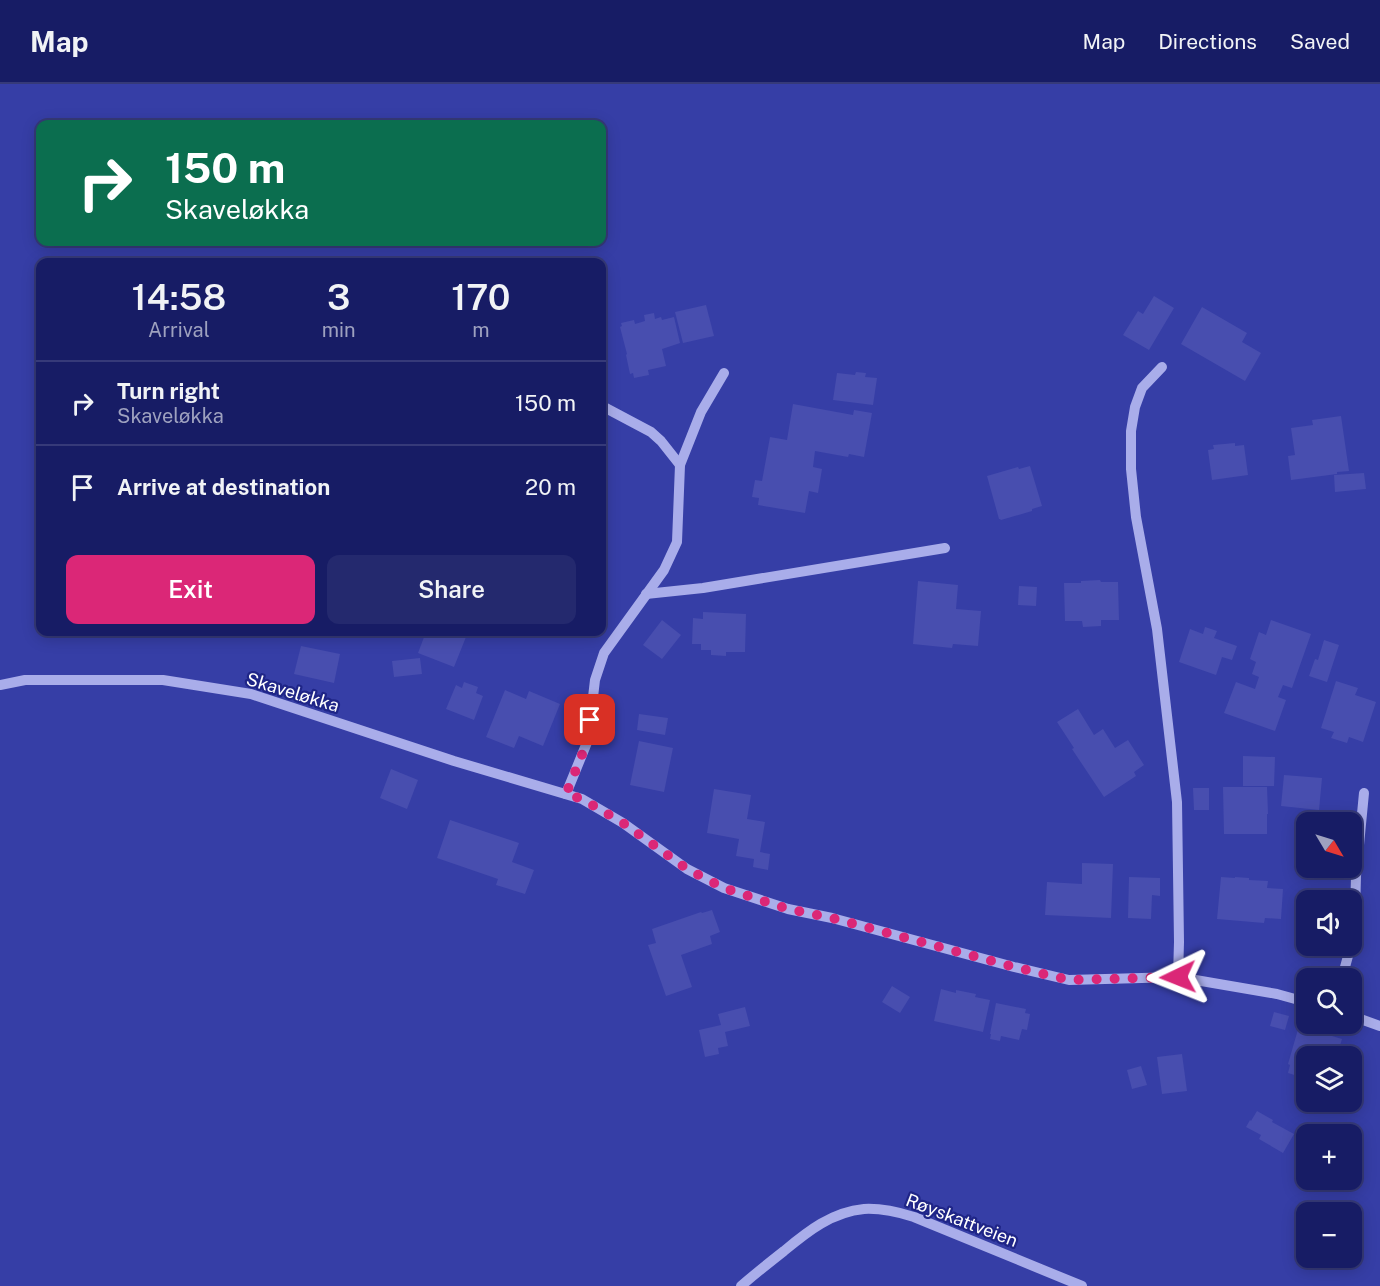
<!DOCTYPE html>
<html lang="en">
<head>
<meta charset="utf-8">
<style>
	:root { --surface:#171c65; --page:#24296e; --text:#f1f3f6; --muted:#9ea1bf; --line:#363a79; --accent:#db2777 }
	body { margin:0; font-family:"Public Sans",sans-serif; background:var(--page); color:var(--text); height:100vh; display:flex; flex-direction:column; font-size:22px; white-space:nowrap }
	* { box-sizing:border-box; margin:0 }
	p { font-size:20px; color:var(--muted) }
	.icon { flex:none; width:33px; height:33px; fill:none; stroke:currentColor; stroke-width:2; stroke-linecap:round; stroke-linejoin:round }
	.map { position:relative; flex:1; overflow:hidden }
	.sheet { position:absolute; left:36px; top:174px; width:570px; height:378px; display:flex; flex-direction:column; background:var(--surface); border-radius:12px; box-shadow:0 3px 15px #0003,0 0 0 2px var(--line) }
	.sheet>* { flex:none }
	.banner { position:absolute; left:36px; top:36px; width:570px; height:126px; border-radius:12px; box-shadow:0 3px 15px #0003,0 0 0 2px var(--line); background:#0b6e4f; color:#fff; overflow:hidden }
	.needle { width:39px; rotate:128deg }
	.fabs { position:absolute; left:1296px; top:728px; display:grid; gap:12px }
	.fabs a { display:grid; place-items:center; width:66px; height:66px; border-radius:12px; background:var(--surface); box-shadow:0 3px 15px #0003,0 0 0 2px var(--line); font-size:30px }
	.pin { position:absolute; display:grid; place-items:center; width:51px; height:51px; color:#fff; margin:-26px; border-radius:12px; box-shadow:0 3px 9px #0006 }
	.me { position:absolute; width:66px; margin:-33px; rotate:268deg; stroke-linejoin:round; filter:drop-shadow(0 0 4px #0008) }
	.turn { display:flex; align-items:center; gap:21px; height:126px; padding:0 30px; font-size:27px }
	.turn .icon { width:78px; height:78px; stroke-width:2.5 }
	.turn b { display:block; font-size:42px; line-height:51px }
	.eta { display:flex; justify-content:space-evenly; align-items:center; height:102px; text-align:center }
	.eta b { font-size:36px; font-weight:600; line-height:42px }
	.primary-button { display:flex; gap:12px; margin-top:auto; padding:12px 30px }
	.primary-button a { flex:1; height:69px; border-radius:12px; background:var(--accent); color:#fff; font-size:24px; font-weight:600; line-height:69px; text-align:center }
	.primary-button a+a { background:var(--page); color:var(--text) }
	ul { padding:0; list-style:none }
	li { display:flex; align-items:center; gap:18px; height:84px; padding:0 30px; border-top:2px solid var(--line) }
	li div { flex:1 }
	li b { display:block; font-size:22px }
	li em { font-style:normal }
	header { display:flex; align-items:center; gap:36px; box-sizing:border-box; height:84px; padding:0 30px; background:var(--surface); border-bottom:2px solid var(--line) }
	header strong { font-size:28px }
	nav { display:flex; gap:33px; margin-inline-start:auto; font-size:21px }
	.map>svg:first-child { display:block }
	.green { fill:#363ea6; fill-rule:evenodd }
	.building { fill:#484eaf }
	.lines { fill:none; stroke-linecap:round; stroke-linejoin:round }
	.minor { stroke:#a9adea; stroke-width:10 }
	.route { stroke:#db2777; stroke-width:10; stroke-dasharray:0 18 }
	.labels { text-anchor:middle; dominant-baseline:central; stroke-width:4.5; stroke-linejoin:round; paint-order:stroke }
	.street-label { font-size:18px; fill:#fff; stroke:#1f2587 }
</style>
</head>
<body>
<header>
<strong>Map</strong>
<nav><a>Map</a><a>Directions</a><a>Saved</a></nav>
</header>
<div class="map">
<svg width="1380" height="1202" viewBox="0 0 1380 1202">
	<rect width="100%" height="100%" fill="#1f2587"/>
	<path class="green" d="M0,0h1380v1202h-1380zM40,40h562v118h-562zM40,178h562v370h-562zM1306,738h46v45h-46zM1306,816h46v45h-46zM1306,894h46v45h-46zM1306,972h46v45h-46zM1306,1050h46v45h-46zM1306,1128h46v45h-46z"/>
	<g class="building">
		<path d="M1154,212l20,12 -25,42 -26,-15 15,-24 5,3z"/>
		<path d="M706,221l8,31 -31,7 -8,-31z"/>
		<path d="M1202,223l45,26 -5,9 19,11 -16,28 -64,-37z"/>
		<path d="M654,229l1,6 6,-2 1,3 12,-3 6,26 -18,6 4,17 -18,4 1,5 -15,3 -1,-5 -3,1 -4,-19 1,-1 -7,-27 2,-1 -1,-3 13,-3 1,4 10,-3 -1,-6z"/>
		<path d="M856,288l10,1 -1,4 12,1 -4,27 -40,-5 4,-27 18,2z"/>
		<path d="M793,320l60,11 1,-5 18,3 -8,44 -15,-3 -1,3 -33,-6 -2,16 9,2 -4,24 -9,-2 -4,22 -47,-8 1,-7 -7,-1 3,-17 7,1 8,-44 17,3z"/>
		<path d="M1341,332l8,55 -12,1v2l-46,6 -3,-24 7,-1 -4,-27 22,-3 -1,-5z"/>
		<path d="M1235,359v3l9,-1 4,30 -36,5 -4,-30 6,-1 -1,-4z"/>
		<path d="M1030,382l12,40 -10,3v2l-31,9 -1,-1h-1l-12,-43 31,-9 1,2z"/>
		<path d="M1364,389l2,16 -31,3 -1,-17z"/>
		<path d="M1100,496l1,2h17l1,38h-18v6l-18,1 -1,-6h-17l-1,-38h17v-2z"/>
		<path d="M918,497l40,4 -2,24 25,2 -3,35 -25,-2 -1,4 -39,-4z"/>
		<path d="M1019,502l18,1 -1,19 -18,-1z"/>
		<path d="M703,528l43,2 -1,38h-19v4l-15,-1v-5h-10v-6h-9l1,-26 10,1z"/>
		<path d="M662,536l19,15 -19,24 -19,-14z"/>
		<path d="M1271,536l40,14 -19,54 -9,-3 -5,12 8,3 -11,31 -51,-18 12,-31 19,7 4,-12 -7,-3 4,-12 -6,-3 9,-27 7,3z"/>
		<path d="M1205,543l12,4 -3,7 23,8 -5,14 -10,-3 -6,18 -37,-13 11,-33 13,5z"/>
		<path d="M426,548h42l-14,35 -36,-14z"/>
		<path d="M1324,556l15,5 -12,37 -18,-6 6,-17 3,1z"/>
		<path d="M301,562l39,8 -6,29 -40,-9z"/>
		<path d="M420,574l2,16 -28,3 -2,-16z"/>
		<path d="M1336,597l22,7 -3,7 21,7 -13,40 -14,-5 -2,6 -16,-5 3,-6 -13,-4z"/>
		<path d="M464,598l14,5 -2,6 7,3 -9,24 -28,-11 10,-24 6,3z"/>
		<path d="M505,606l21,9 3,-8 31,13 -17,42 -24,-10 -5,12 -28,-11z"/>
		<path d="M1078,625l16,26 9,-6 12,19 13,-8 16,25 -10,7 2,4 -32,21 -32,-48 2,-1 -17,-26z"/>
		<path d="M639,630l29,4 -3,17 -28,-5z"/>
		<path d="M639,657l34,7 -9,44 -34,-7z"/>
		<path d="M1243,672l32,1 -1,29h-31z"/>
		<path d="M391,685l27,11 -11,29 -27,-11z"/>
		<path d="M1284,691l38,3 -3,32 -38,-4z"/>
		<path d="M1223,703h44l1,27h-1v20h-43z"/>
		<path d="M1193,704h16v22h-15z"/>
		<path d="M714,705l37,6 -4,24 18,3 -5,30 10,2 -2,16 -15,-3 1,-8 -18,-3 3,-17 -32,-6z"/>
		<path d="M450,736l69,23 -7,19 22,8 -9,24 -29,-9 2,-6 -61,-21z"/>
		<path d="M1082,779l31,1 -2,54 -66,-3 2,-33 35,2z"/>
		<path d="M1129,793l31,1v18l-8,-1 -1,24 -23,-1z"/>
		<path d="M1221,793l14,1v-1l14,1v2l19,1 -1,7 16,1 -2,30 -16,-1 -1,5 -47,-4z"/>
		<path d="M712,826l8,22 -10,4 2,8 -31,11 11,32 -26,9 -18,-51 8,-2 -4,-14 49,-17 1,1z"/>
		<path d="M892,902l18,11 -10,16 -18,-11z"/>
		<path d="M941,905l15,4v-3l20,4 -1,3 15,3 -7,32 -49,-11z"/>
		<path d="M996,919l30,6 -1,4 5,1 -3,16 -5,-1 -3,11 -18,-4 -1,5 -10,-2 1,-5h-1z"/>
		<path d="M745,923l5,19 -25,6 3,14 -10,2 1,6 -14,3 -6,-27 22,-5 -3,-11z"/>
		<path d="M1274,928l15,4 -4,14 -15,-4z"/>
		<path d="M1299,942l43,13 -3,10 8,2 -2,5h-39v15l-2,7 -16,-5 2,-8 -2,-1z"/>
		<path d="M1182,970l5,37 -25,3 -5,-37z"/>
		<path d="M1141,982l6,19 -15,4 -5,-19z"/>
		<path d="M1257,1027l16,9 -1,2 22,12 -11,19 -24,-14 2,-4 -15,-8 4,-7 1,1z"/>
	</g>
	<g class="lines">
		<g class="minor">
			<path d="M1162,283l-20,21 -7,19 -4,24v38l5,48 21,112 20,173 2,140 -1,35"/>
			<path d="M602,322l49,26 10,9 19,24"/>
			<path d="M646,510l57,-6 242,-40"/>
			<path d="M0,601l25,-5h138l88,14 203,67 128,38 41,24 64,46 37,19 64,21 44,9 182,49 55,13 109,-3 99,17 29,8"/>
			<path d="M566,710l22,-54 7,-60 9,-27 60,-83 13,-28 3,-77 21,-53 23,-39"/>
			<path d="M1352,857l3,-27 1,-38 8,-83"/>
			<path d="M1342,894l9,-33"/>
			<path d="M1352,932l28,10"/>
			<path d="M741,1202c14,-12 29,-24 43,-35 24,-20 48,-39 80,-42 18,-1 34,3 50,8l168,69"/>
		</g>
	</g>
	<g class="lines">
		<path class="route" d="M590,636l-2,20 -22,54 16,5 41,24 64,46 37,19 64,21 44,9 182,49 55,13 109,-3"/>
	</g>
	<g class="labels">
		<g class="street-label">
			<text transform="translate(293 608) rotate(17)">Skaveløkka</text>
			<text transform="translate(962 1136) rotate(21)">Røyskattveien</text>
		</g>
	</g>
</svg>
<div class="fabs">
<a><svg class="needle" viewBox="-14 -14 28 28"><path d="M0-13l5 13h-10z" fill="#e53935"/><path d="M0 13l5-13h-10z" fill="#9ea1bf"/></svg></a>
<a><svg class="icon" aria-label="sound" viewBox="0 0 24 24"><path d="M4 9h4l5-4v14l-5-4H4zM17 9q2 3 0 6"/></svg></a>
<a><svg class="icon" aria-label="search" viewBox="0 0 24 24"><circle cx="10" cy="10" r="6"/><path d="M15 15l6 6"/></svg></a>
<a><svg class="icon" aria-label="layers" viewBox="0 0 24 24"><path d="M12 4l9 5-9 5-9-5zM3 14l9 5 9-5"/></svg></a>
<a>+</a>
<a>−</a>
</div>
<div class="pin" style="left:590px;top:636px;background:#d93025"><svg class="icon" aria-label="arrive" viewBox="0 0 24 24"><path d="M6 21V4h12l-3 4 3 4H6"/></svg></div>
<svg class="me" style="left:1178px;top:893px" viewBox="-20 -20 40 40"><path d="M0-17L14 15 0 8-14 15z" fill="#db2777" stroke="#fff" stroke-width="4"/></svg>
<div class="banner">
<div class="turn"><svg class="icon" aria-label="right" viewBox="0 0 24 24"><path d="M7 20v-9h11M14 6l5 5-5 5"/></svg><div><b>150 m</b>Skaveløkka</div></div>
</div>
<section class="sheet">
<div class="eta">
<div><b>14:58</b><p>Arrival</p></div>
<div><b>3</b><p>min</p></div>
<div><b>170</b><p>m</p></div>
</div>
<ul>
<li><svg class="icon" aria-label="right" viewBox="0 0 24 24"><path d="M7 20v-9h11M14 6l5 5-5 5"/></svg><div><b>Turn right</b><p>Skaveløkka</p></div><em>150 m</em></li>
<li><svg class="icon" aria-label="arrive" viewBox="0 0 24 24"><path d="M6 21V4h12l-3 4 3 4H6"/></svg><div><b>Arrive at destination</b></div><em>20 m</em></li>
</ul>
<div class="primary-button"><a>Exit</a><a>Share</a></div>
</section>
</div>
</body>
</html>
